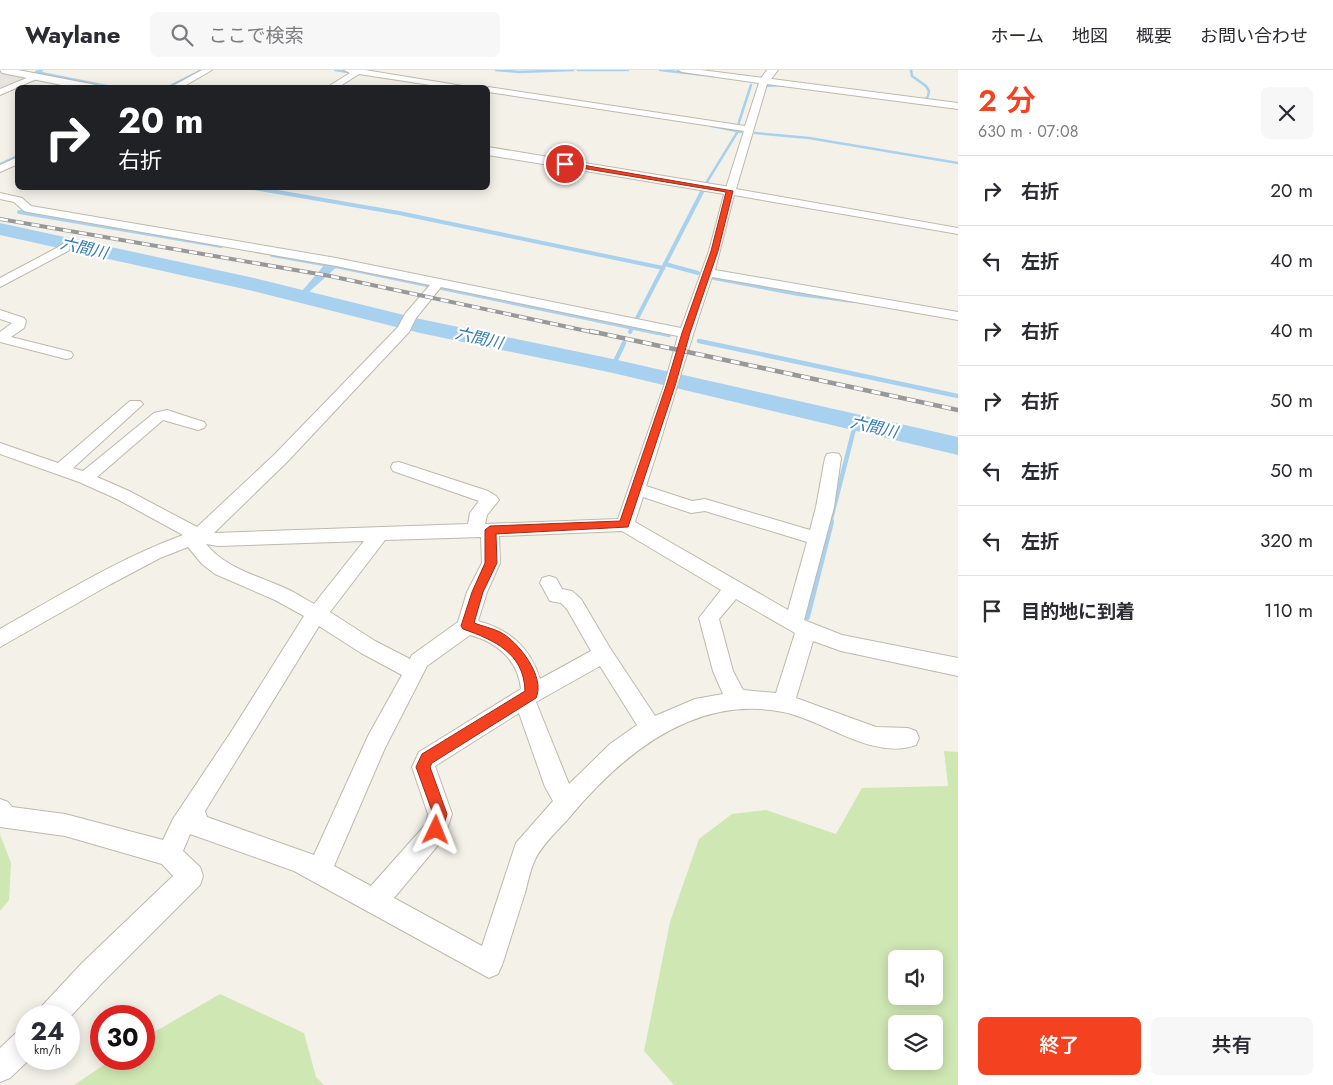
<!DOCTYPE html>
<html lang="ja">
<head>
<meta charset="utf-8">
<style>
	:root { --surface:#fff; --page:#f7f7f7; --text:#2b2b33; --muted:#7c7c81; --line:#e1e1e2; --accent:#f44221 }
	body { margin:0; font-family:Jost,"Noto Sans JP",sans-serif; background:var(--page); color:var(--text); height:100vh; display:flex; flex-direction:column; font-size:19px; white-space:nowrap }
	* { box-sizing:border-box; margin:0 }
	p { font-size:16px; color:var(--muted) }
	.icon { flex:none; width:28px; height:28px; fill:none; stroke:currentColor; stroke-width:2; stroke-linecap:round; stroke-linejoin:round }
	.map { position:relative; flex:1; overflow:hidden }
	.panel { display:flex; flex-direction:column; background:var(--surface); width:375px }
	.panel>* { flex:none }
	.hud { position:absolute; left:15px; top:15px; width:475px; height:105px; border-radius:8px; box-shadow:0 2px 12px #0003; background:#202124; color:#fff; overflow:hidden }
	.tools { position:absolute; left:888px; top:880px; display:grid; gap:10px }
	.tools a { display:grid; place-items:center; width:55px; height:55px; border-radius:8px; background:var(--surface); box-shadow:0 2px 12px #0003; font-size:25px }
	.speed { position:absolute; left:15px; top:935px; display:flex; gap:10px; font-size:25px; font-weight:700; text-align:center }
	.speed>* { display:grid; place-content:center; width:65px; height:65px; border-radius:50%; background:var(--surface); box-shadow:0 2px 12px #0003; line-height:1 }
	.speed small { font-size:12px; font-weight:400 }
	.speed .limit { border:8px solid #d22; background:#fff; color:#111 }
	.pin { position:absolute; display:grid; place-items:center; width:42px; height:42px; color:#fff; margin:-21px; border:2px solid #fff; border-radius:50%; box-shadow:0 1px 5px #0007 }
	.me { position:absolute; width:55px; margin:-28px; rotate:2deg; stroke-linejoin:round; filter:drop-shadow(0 0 4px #0008) }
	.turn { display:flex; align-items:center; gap:18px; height:105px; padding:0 20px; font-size:22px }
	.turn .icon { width:65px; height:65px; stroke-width:2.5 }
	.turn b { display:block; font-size:35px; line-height:42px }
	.round { display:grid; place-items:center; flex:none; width:52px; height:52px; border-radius:8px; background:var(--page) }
	.headline { display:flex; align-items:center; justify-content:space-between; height:85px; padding:0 20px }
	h1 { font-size:30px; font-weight:600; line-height:38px; color:var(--accent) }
	.button { display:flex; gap:10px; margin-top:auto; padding:10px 20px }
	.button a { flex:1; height:58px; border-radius:8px; background:var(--accent); color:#fff; font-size:20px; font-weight:600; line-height:58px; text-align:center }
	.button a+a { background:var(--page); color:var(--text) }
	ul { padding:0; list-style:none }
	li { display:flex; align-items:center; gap:15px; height:70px; padding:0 20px; border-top:1px solid var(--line) }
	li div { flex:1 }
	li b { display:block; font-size:19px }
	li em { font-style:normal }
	header { display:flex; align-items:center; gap:30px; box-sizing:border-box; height:70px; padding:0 25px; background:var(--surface); border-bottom:1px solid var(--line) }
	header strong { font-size:24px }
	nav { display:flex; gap:28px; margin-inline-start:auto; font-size:18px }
	.search { width:350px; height:45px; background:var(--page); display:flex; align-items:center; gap:12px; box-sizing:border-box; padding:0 18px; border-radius:8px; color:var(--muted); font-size:19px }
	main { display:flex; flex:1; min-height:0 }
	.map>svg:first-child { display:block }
	.industrial { fill:#e7e3de }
	.green { fill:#cfe7b3; fill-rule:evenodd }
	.water { fill:#a8d1ef }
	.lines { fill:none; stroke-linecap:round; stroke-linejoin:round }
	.stream-far3 { stroke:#a8d1ef; stroke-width:2.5 }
	.stream-far2 { stroke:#a8d1ef; stroke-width:4 }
	.stream-far1 { stroke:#a8d1ef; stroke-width:4.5 }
	.stream { stroke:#a8d1ef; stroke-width:6 }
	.river { fill:#a8d1ef; fill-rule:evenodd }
	.minor-casing { stroke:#bfb9ac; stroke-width:2 }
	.tertiary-casing { stroke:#bfb9ac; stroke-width:2 }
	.minor { fill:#fff; fill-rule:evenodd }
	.tertiary { fill:#fff; fill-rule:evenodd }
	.rail-far1-casing { stroke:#989898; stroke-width:4 }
	.rail-casing { stroke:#989898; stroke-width:4.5 }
	.rail-far1 { stroke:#fff; stroke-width:2.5; stroke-dasharray:8; stroke-linecap:butt }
	.rail { stroke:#fff; stroke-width:3; stroke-dasharray:9; stroke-linecap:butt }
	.route { fill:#f44221; stroke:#9f2b15 }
	.labels { text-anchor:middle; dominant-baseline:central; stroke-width:4.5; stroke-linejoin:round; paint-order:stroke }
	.far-water-label { font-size:16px; font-style:italic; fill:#337bb1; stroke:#fff }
</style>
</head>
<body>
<header>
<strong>Waylane</strong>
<div class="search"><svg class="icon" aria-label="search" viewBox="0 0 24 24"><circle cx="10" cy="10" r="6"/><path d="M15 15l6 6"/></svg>ここで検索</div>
<nav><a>ホーム</a><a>地図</a><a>概要</a><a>お問い合わせ</a></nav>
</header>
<main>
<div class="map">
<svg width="958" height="1015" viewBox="0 0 958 1015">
	<rect width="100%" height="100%" fill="#f4f1e9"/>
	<path class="industrial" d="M0,2l27,5v2l-27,11z"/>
	<g class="green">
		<path d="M944,681l14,1v333h-284l-30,-34 26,-129 29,-83 33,-25 34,-4 70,24 26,-46 86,-2zM896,889h38v37h-38zM896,954h38v37h-38z"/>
		<path d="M0,764l11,29 -2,37 -9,11z"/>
		<path d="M220,924l84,39 12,44 8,8h-250l39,-26h31v-21z"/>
	</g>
	<path class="water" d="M326,193l13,2 -30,27 -7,-1z"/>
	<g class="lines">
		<g class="stream-far3">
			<path d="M42,0l-6,2 80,16"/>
			<path d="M335,0l19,3"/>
			<path d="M496,0l23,2 54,-2"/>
			<path d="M578,0h50"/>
			<path d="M660,0l61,7"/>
			<path d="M911,0l1,6 14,10 3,5 -1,5 -7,8"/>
			<path d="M766,16l16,-1"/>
			<path d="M166,18l36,-18"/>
			<path d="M712,56l29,6"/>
			<path d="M755,63l54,5 149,25"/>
			<path d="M0,94l18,-8"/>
			<path d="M705,115l33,-54 1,-9 12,-37"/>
		</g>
		<g class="stream-far2">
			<path d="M254,118l145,25 264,55"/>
			<path d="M19,142l202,34"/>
			<path d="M272,185l68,12 318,66"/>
			<path d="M665,194l41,-80"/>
			<path d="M714,208l84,16 55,7"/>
			<path d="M301,226l9,-10"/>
			<path d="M630,262l35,-68 33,9"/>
		</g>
		<g class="stream-far1">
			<path d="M652,261l17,4"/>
			<path d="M699,271l259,55"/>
			<path d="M613,296l11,-23"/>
			<path d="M830,453l26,-102"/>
		</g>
		<path class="stream" d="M807,547l24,-95"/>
		<path class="river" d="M0,153l254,55 166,41 193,40 345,78v18l-345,-82 -193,-40 -167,-42 -253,-56z"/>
		<g class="minor-casing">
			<g id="minor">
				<path d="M202,0h10l-31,18h-12z"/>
				<path d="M344,0h21l110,18h-25l-91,-14 -22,14h-11l24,-15z"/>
				<path d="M678,0h23l257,33v6l-191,-25 -31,105 222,39v6l-224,-39 -19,75 243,42v8l-246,-43c-24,69 -43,139 -66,209l46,15 13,-2 105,31 6,-23 9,-49 2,-4 6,-1 6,1 2,4 -7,49 -30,113 38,15 116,23v18l-117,-25 -28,-10 -17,57 80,29 32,1 8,3 3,7 -3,7c-43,16 -92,-25 -133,-33 -89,-18 -162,43 -215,107 -10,11 -28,28 -33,41 -5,10 -7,22 -10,33 -8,24 -15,48 -23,72l-4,9 -9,4 -195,-107 -104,-37 -7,17 17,16 3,9 -3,9 -98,98 -33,35v-2h-31l4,-10 40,-43 91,-87 -11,-12 -97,-28 -65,-9v-28l8,3 4,5 53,7 98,26 10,-21 60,-90 71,-113 -29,-16 -60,-26 -13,-10 -14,-17 -28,11 -49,26 -111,63v-18c60,-34 118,-70 183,-94l-66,-36 -38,-17 -79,-28v-11l58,20 72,-62h10l3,3 -3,3 -67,61 10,3 71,-58 13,-3 37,12 2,3 -2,3 -6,2 -35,-10 -66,57 32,14 68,36 78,-73 123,-127 7,-13 25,-29 -94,-19 -308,-54 -4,-1 -10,-9 -14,-3v-6l22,5 9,8 305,52 345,70 28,-77 16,-60 19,-60 -256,-39v-5l257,39 14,-43 -77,-11zM441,217l237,49 -14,50 -46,133 -133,5 2,-9 12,-15 -3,-4 -8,-5 -89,-29 -6,1 -2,4 2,4 86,30 -9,12 -2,11 -254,9 73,-71 122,-130 7,-14zM643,427l48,16 14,-2 102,31 -19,68 -153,-88zM622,461l99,59 -22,28 14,53 10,23 -28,5 -40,17 -45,-68 -29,-49 -9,-8 -10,-2 -6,-11 -7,-2 -7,2 -2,5 10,18 11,2 6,6 24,42 -51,28c-10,-32 -30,-49 -62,-58l9,-29 13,-29 -1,-27zM481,467l1,26 -15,29 -9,30 -46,33 -2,4 -35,-18 -45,-29 55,-72zM364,471l-50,63c-9,-5 -18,-11 -27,-15 -28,-13 -61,-20 -81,-45l12,2zM736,529l59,34 -19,60 -33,-3 -10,-19 -14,-52zM319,556l42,27 41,22 -34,61 -54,119 -107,-38 -2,-6zM470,565c27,7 48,25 51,54l-102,63 -7,15 16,47 -2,10 -55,62 -37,-20 51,-118 42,-82zM600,596l37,59 -27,19 -41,40 -33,-82zM519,643l26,74 8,14 -37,42 -34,103 -88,-48 50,-60 8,-24 -17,-48z"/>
				<path d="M34,5l7,2 -41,18v-6z"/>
				<path d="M18,87v7l-18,8v-7z"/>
				<path d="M64,174l4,1 2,3 -2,3 -68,36v-9z"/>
				<path d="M0,240l24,8 2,3 -2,7 -13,9 60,15 2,3 -2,3 -5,1 -66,-17v-10l12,-9 -12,-4z"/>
				<path d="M26,959v30h4l-20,19 -10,4v-34l16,-15z"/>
			</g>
		</g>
		<g class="tertiary-casing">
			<g id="tertiary">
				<path d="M0,0h18l78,15 5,3h-24l-75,-15z"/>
				<path d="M767,0h11l-10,13h-8l-1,-2z"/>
				<path d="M488,77l242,40 7,4 -7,4 -242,-40z"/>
			</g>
		</g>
		<use href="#minor" class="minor"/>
		<use href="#tertiary" class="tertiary"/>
		<g class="rail-far1-casing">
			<path id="rail-far1" d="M0,149l330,57 266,57"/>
		</g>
		<g class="rail-casing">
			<path id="rail" d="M590,261l368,79"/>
		</g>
		<use href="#rail-far1" class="rail-far1"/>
		<use href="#rail" class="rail"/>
	</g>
	<path class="route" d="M565,92l168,29 -15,60 -28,82 -15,53 -47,141 -132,7 1,29 -14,29 -9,31c8,3 18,5 26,9 18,9 46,45 36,66l-104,65 -2,4 17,47 -6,21 -5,2 -5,-2 -2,-5 4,-16 -17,-47 6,-13 103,-63c-1,-38 -31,-51 -62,-62l-2,-3 11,-34 13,-29v-33l5,-4 130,-5 46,-135 16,-53 29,-82 15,-59 -163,-27z"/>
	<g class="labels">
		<g class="far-water-label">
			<text transform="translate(84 178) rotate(13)">六間川</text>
			<text transform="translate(479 268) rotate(13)">六間川</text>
			<text transform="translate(874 357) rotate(13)">六間川</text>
		</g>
	</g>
</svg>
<div class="tools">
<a><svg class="icon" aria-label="sound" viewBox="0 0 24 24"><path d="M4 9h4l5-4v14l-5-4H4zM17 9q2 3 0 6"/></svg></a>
<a><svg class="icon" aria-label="layers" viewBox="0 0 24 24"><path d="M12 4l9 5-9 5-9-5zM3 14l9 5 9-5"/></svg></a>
</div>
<div class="speed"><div>24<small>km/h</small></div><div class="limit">30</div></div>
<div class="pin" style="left:565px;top:94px;background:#d93025"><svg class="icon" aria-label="arrive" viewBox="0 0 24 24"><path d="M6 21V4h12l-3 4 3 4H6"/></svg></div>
<svg class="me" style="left:436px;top:760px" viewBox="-20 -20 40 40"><path d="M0-17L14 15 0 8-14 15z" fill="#f44221" stroke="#fff" stroke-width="4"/></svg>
<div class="hud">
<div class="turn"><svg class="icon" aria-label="right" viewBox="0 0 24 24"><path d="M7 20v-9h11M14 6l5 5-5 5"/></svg><div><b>20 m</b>右折</div></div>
</div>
</div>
<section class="panel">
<div class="headline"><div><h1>2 分</h1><p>630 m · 07:08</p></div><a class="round"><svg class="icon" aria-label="close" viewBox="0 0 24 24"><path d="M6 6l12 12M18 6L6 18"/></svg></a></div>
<ul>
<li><svg class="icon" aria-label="right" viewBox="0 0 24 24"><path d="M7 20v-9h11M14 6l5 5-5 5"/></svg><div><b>右折</b></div><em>20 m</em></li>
<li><svg class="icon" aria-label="left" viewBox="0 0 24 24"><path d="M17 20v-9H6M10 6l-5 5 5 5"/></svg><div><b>左折</b></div><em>40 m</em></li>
<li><svg class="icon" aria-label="right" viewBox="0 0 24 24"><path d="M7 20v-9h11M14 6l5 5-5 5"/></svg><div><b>右折</b></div><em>40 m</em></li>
<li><svg class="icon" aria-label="right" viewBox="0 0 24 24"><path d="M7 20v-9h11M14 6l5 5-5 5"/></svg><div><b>右折</b></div><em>50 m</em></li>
<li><svg class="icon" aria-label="left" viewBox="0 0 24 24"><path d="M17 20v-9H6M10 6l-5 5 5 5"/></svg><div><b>左折</b></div><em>50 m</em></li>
<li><svg class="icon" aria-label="left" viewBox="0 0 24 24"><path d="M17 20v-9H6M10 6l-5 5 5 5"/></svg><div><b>左折</b></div><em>320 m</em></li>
<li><svg class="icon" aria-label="arrive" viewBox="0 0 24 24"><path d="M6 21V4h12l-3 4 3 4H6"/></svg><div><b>目的地に到着</b></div><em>110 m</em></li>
</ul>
<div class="button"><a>終了</a><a>共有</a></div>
</section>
</main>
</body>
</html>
